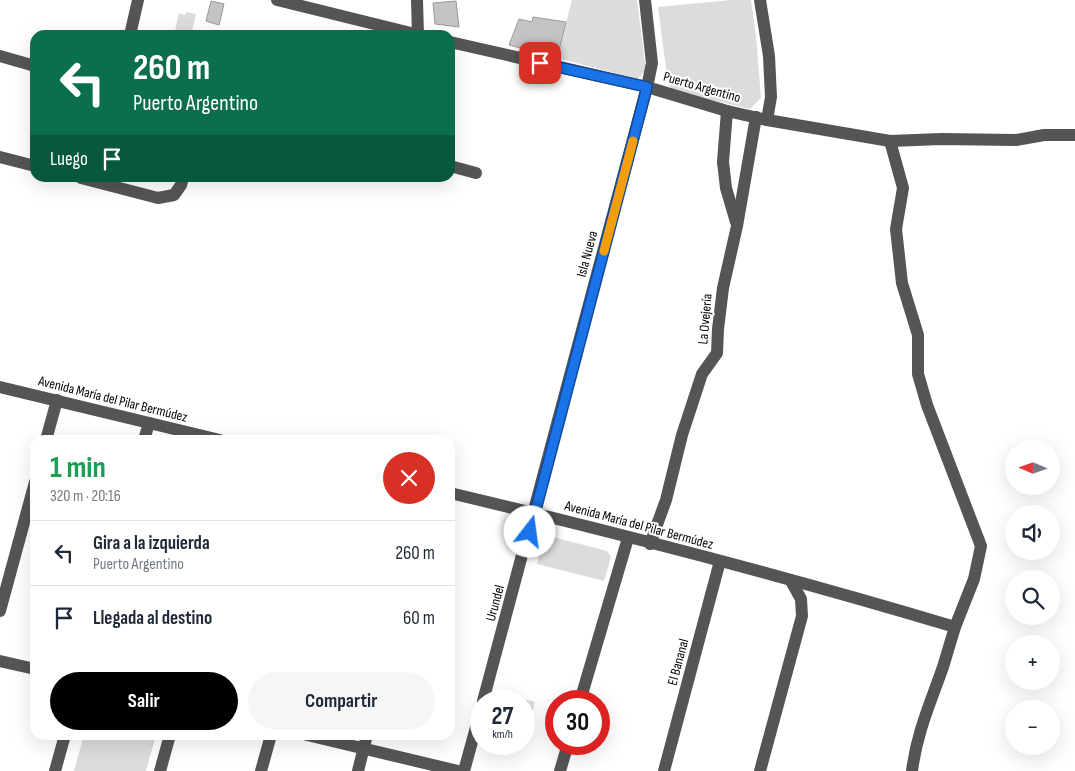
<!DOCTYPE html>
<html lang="es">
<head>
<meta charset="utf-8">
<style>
	:root { --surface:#fff; --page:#f6f6f7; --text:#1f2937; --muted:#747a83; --line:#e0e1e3; --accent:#000 }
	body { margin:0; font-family:"Sofia Sans Condensed",sans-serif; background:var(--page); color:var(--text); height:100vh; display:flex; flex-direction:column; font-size:19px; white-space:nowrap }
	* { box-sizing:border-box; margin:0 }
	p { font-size:16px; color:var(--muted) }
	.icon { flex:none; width:28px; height:28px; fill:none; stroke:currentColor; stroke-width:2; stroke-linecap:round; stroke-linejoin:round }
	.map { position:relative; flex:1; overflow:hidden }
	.side { position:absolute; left:30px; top:435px; width:425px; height:305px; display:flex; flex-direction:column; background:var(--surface); border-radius:15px; box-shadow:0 5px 20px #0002 }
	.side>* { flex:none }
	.guide { position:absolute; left:30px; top:30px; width:425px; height:152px; border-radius:15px; box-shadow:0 5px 20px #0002; background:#0b6e4f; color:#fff; overflow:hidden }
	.needle { width:32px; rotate:272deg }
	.fabs { position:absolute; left:1005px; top:440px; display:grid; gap:10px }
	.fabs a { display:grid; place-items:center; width:55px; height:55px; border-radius:50%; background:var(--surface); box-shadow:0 5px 20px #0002; font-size:25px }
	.speed { position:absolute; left:470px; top:690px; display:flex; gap:10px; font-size:25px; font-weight:700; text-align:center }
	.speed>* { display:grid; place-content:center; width:65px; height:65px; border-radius:50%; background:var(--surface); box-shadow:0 5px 20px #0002; line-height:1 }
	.speed small { font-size:12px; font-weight:400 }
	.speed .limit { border:8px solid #d22; background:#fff; color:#111 }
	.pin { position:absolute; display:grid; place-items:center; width:42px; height:42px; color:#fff; margin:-21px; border-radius:10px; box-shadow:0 2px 8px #0006 }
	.me { position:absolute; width:55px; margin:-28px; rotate:15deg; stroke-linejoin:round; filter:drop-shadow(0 0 4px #0008) }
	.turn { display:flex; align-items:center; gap:18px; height:105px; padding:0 20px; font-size:22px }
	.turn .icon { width:65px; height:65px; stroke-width:2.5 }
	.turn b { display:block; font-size:35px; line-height:42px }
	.then { display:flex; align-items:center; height:48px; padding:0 20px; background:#0003; gap:10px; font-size:19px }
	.round { display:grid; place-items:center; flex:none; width:52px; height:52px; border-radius:26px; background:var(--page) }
	.overview { display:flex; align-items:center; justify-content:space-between; height:85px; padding:0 20px }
	h1 { font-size:30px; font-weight:700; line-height:38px; color:#1e9e55 }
	.cta { display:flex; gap:10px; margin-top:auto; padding:10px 20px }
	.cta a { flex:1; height:58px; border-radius:30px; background:var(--accent); color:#fff; font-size:20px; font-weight:700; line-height:58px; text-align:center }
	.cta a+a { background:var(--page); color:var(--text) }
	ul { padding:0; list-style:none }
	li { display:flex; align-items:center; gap:15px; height:65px; padding:0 20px; border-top:1px solid var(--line) }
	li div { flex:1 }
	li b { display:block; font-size:19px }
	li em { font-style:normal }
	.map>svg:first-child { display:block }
	.green { fill:#dcdcdc }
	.building { fill:#c4c4c4; stroke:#999 }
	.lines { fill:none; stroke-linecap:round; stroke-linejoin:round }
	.minor { stroke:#555; stroke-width:12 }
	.route-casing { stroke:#114b97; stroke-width:12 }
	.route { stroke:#1a73e8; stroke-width:9 }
	.slow { stroke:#f59e0b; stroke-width:9 }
	.labels { text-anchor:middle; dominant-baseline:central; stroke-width:4; stroke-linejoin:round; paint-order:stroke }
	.street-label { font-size:14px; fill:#000; stroke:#fff }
</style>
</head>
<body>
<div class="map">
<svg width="1075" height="771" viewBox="0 0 1075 771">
	<rect width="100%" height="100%" fill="#fff"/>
	<g class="green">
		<path d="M572,0h65l9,70 -8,9 -81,-21z"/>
		<path d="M730,0h21l5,36 5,62 -11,11 -76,-18 -6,-7 -10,-77z"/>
		<path d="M186,12l10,2 -5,21h-17l5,-22 6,2z"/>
		<path d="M549,536l58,15 4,6 -7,24 -67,-17 6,-24z"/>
		<path d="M501,693l34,9 -11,39v-40h-25z"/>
		<path d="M84,735h72l-10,36h-72z"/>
	</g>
	<g class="building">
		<path d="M211,1l13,3 -5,21 -13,-4z"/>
		<path d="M456,1l3,26 -24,-3 -2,-21z"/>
		<path d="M533,17l33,5 -9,36 -48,-13 10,-26 13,3z"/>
	</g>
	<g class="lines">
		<g class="minor">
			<path d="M277,0l142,35"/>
			<path d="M417,0l1,35"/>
			<path d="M760,0l9,56 2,41 -4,23"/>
			<path d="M130,35l8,-35"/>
			<path d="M450,42l197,45 80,24 40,9 123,21 51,-2 75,1 28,-5h31"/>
			<path d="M0,56l35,10"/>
			<path d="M727,111l-4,51 3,26 10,34"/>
			<path d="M890,141l13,47 -7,41 6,54 16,52v39l9,31 54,141 -7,33 -19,48"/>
			<path d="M0,157l35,9"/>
			<path d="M450,166l26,7"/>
			<path d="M81,178l77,20 16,-3 7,-10 2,-7"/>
			<path d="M0,387l220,53"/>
			<path d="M46,440l11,-40"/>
			<path d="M144,440l5,-17"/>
			<path d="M450,493c169,40 338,84 505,134 -4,13 -8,27 -12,40 -13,37 -26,65 -31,104"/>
			<path d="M650,544l16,-44 16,-65 20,-61 15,-21 1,-24 5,-41 14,-62 19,-109"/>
			<path d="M0,611l35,-129"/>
			<path d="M0,661l35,8"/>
			<path d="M483,701l164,-614 5,-24 -7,-63"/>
			<path d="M580,701l48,-163"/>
			<path d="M307,735l151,36"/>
			<path d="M55,771l10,-36"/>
			<path d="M160,771l10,-36"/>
			<path d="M261,771l10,-36"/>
			<path d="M358,771l9,-36"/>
			<path d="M464,771l17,-62"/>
			<path d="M560,771l8,-27"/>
			<path d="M664,771l56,-210"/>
			<path d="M760,771l42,-155 -1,-17 -10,-18"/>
		</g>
	</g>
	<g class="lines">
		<g class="route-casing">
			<path id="route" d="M530,532l117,-445 -107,-24"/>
		</g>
		<use href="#route" class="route"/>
		<path class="slow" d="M604,251l29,-110"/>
	</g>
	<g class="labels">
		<g class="street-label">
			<text transform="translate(702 87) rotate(16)">Puerto Argentino</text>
			<text transform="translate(587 254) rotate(-75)">Isla Nueva</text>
			<text transform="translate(705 319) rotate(-85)">La Ovejería</text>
			<text transform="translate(113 399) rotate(14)">Avenida María del Pilar Bermúdez</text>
			<text transform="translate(639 525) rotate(15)">Avenida María del Pilar Bermúdez</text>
			<text transform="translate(495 603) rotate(-75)">Urundel</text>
			<text transform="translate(678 662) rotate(-75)">El Bananal</text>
		</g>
	</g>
</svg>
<div class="fabs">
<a><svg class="needle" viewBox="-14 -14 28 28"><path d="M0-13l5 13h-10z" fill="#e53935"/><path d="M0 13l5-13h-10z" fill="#747a83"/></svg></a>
<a><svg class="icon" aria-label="sound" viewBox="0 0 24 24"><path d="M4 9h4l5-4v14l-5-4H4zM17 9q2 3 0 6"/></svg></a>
<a><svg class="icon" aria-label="search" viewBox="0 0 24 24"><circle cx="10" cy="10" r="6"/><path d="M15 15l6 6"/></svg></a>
<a>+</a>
<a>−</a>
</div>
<div class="speed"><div>27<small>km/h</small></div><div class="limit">30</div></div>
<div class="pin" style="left:540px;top:63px;background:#d93025"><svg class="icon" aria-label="arrive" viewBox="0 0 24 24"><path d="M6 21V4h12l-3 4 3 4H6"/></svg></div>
<svg class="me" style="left:530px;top:532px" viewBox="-20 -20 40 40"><circle r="19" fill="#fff"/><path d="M0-13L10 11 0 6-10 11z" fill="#1a73e8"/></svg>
<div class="guide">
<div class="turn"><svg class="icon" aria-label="left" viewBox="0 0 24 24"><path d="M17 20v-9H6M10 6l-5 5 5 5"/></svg><div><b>260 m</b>Puerto Argentino</div></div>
<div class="then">Luego<svg class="icon" aria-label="arrive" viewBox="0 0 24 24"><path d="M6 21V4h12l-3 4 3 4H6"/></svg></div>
</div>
<section class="side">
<div class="overview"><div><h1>1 min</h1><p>320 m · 20:16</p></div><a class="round" style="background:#d93025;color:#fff"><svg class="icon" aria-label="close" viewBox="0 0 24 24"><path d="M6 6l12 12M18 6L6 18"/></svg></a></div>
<ul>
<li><svg class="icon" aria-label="left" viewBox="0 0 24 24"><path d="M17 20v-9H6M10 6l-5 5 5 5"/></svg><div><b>Gira a la izquierda</b><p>Puerto Argentino</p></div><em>260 m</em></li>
<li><svg class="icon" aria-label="arrive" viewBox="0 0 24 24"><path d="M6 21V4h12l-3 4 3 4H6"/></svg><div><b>Llegada al destino</b></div><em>60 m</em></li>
</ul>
<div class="cta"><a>Salir</a><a>Compartir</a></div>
</section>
</div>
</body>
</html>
